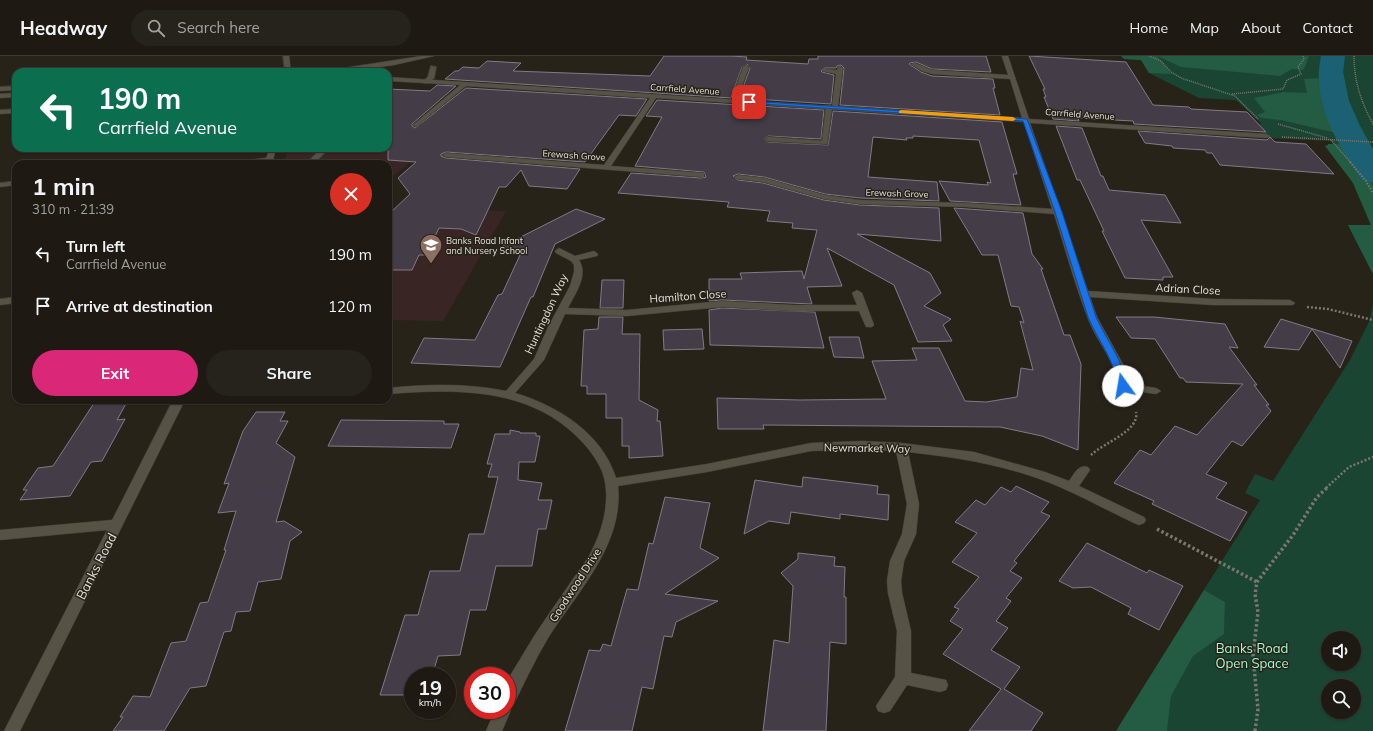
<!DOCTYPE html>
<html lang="en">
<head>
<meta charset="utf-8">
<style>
	:root { --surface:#1e1a13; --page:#26231c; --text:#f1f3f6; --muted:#a1a1a0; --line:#3c3833; --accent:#db2777 }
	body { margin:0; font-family:Mulish,sans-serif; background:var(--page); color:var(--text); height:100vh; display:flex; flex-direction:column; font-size:15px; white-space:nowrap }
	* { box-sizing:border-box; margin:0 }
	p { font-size:13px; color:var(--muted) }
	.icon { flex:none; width:22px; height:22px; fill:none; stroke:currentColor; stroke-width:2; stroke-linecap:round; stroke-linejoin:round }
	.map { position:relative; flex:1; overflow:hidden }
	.side { position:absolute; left:12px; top:104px; width:380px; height:244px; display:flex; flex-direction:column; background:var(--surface); border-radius:12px; box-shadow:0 1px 3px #0004,0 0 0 1px var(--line) }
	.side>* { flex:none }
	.banner { position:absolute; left:12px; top:12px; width:380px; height:84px; border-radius:12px; box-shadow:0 1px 3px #0004,0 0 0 1px var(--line); background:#0b6e4f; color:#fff; overflow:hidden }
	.fabs { position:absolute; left:1321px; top:575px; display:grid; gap:8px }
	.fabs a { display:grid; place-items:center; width:40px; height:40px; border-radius:50%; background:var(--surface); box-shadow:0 1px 3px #0004,0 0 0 1px var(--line); font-size:20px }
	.speed { position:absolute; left:404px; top:611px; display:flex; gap:8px; font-size:20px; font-weight:700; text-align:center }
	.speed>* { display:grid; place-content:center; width:52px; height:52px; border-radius:50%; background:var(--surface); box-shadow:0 1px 3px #0004,0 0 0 1px var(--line); line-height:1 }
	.speed small { font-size:10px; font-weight:400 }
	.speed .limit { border:6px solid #d22; background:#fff; color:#111 }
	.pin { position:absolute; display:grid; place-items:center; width:34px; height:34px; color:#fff; margin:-17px; border-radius:8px; box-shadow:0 2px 6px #0006 }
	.me { position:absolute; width:44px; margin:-22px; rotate:347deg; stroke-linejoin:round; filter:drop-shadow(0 0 3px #0008) }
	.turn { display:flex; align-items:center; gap:14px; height:84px; padding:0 20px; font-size:18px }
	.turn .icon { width:52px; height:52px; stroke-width:2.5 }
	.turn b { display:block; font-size:28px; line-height:34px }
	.round { display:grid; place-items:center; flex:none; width:42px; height:42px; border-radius:21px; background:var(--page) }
	.headline { display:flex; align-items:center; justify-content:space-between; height:68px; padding:0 20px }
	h1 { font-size:24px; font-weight:700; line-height:30px }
	.primary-button { display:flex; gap:8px; margin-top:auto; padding:8px 20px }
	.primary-button a { flex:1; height:46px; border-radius:24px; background:var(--accent); color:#fff; font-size:16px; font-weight:700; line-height:46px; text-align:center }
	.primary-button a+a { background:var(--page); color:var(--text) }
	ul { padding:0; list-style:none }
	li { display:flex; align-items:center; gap:12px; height:52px; padding:0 20px }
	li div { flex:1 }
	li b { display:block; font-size:15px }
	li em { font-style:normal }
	header { display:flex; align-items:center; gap:24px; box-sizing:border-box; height:56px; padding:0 20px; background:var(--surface); border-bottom:1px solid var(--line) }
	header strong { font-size:19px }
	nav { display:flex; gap:22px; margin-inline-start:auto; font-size:14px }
	.search { width:280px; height:36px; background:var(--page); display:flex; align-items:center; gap:10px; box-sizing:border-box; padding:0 14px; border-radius:22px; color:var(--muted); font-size:15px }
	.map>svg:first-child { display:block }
	.education { fill:#392523 }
	.green { fill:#1a4532; fill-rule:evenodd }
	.forest { fill:#235b43 }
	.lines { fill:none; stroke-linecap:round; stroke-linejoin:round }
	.river { fill:#1c6173; fill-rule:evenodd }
	.building { fill:#443d48; stroke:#817a86 }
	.service-casing { stroke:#433f37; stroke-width:2 }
	.minor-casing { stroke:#433f37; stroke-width:1 }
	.tertiary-casing { stroke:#433f37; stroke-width:1 }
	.secondary-casing { stroke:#433f37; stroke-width:1 }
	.path-far3 { stroke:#7b776f; stroke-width:1.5; stroke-dasharray:1 1; stroke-linecap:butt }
	.path-far2 { stroke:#7b776f; stroke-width:2; stroke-dasharray:1.5 1.5; stroke-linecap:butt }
	.path-far1 { stroke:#7b776f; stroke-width:2.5; stroke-dasharray:2 2; stroke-linecap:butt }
	.path { stroke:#7b776f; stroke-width:3.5; stroke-dasharray:2.5 2.5; stroke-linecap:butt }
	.service { fill:#575246; fill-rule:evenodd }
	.minor { fill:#575246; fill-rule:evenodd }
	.tertiary { fill:#575246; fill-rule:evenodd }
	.secondary { fill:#575246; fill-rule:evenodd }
	.route { fill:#1a73e8; stroke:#114b97 }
	.slow { fill:#f59e0b }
	.labels { text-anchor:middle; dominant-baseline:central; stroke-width:3; stroke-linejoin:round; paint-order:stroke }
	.far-street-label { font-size:9px; fill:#e3e0d9; stroke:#282319 }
	.far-poi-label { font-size:9px; fill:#e3e0d9; stroke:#282319; text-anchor:start }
	.street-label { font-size:11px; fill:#e3e0d9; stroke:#282319 }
	.near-street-label { font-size:13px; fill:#e3e0d9; stroke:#282319 }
	.near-park-label { font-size:13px; fill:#a2f9cf; stroke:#282319 }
</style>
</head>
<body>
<header>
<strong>Headway</strong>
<div class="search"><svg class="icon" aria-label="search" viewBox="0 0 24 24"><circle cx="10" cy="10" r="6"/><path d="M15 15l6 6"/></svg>Search here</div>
<nav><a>Home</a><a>Map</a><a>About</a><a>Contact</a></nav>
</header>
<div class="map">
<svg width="1373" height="675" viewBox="0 0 1373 675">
	<rect width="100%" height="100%" fill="#282319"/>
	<g class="education">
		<path d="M288,92h140l-40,32v-16h-104z"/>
		<path d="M388,152l118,3 -63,110 -55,-1z"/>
	</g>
	<g class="green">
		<path d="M1121,0h252v218l-25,-49h23l-18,-42 -22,-42 -63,-3 -4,-5 -8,-2 5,-8 -25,-23 -37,-2 -50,-25 -8,-13 -17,-1z"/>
		<path d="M1373,248v427h-257l144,-231 -15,-7 10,-19 18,7 77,-121 19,-38zM1328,582h26v26h-26zM1328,630h26v26h-26z"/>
	</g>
	<g class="forest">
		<path d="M1121,0h188l-4,11 -2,3 -11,-1 -12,7 -99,-9 -24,-11 14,18 -22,-1 -8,-13 -17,-1z"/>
		<path d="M1321,22l5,24 10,31 -55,-13 -20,-2 -4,-3 8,-3 -11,-14 30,-6 23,1 -3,-14z"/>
		<path d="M1328,88h16l29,41v89l-25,-49h23l-18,-42 -28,-37 3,-1z"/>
		<path d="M1204,534l21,12 -1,32 -31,22 -22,40 -4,35h-51z"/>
	</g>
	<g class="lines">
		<path class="river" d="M1321,0h24l-2,16 6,29 11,25 13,23v34l-11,-3c-25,-35 -51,-80 -41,-124z"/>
	</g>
	<g class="building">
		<path d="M664,0h67l16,1 -1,3 62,4 1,-5h9v-3h168l5,16 -59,-3 -16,-7 -6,1 -1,1 12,8 11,4 61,3 2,9h-2l7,27 -160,-10 4,-37 -3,-3 -4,1 -1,2h-11l-4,3 1,1 12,3 -3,29 -92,-6 11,-30 -3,-4 -5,3 -11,31 -286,-19 10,-8h3l5,-4 16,1 8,-7 34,2 -8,8 137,5z"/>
		<path d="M1029,0l97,6 27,43 36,2 2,2 56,3 19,20 -132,-8 -1,-3 -55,-3 1,3 -26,-2 -9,-22h2l-3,-8h2z"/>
		<path d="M437,29l19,1 -44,38v2l3,2 51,-40 181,11 -11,17 -17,-1 -34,47 -139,-10 -5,2v2l5,2 134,11 -13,20 -38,-3 -8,-16 -15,17h-7l-23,48 -15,-6 -22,-1 -13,27h-7l-7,15h-24v-55l22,-21 -12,-16 18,-16 -28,-2v-71l42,2z"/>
		<path d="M657,44l167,10 -3,29 -53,-3 -4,3 4,3 60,3 5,-34 169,11 15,52h-4l8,31 -71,-4 -11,-20 49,4 -1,-3 4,1 -12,-43 -66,-4v2h-7l1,2 -34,-3 -5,40 69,5 2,19 -79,-3 -35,-4 -61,-17 -26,-3 -5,2 5,4 25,3 61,17 36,5 79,3 2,33 -84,-7 73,39 11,20 -17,13 27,13 -8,6 9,16 -34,1 -24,-57 -67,-37 15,38 -35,1 5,17 -90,-4 -13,1v-22h33l-2,-6 62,-2 2,8 13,-49 -25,-2 1,-5 -26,-2 3,-10 -43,-4 2,-5 -111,-9 13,-20 70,5 5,-1 -2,-5 -69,-6 27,-49 -16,-1z"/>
		<path d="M1056,70l26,2 19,48h2l6,14 56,5 16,28 -40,-3 32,57h-10v3l-38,-2 -23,-47h2l-24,-51h-3z"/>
		<path d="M1138,75l129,9 3,-3 5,5 31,2 28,30 -114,-9 -8,-12h-5l-2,-3 -32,-2 -1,-2 -27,-3z"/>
		<path d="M954,152l69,5 9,41 11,15h-2l23,66h6l11,29 -3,86 -36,-14 -42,-9 -237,-2 1,4h-46l-1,-31 83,2 86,-1 -14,-38 45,-1 -5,-12h27l26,53 21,1 31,-5 4,-29 12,2 -13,-49 4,2 -5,-16 -8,-1 -13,-51h-16z"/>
		<path d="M576,153l29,10 -50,25 -22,53h-2l-31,70 -89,-4 13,-25 51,2 23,-45 4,-1 18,-39 -19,-8z"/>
		<path d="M602,224h22l-1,28h-23z"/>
		<path d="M722,252l93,4 9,36 -114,-3 -1,-35z"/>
		<path d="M599,261h24l-1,17h18l-1,66 19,10 -1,11h3l3,35 -34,2v-12h-7v-28h-16v-24h-19v-8h-6l3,-56 14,-1z"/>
		<path d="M1116,261h38l71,7 13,24 -9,-1 28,38h-3l15,20h-3l5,6 -29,35 -10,-5 -26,33 21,9 -11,15 31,14 -17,29 -78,-37 2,-3 -40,-18 26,-33 11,5 24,-29 22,9 46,-51 -57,-2 -3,-4h-3l-25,-39 -24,-1z"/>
		<path d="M1281,263l71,22 -12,27 -28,-39 -13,21 -35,-3z"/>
		<path d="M702,273l2,20 -40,1 -1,-20z"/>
		<path d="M829,281h30l5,21 -30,-1z"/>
		<path d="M96,344h32l-11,20 8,-1 -23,42 -11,1 -21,34 -50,4 7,-10h-4l15,-22 15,-2z"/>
		<path d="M256,356h29l-5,9h8l-12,22 19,14 -19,65 8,-1 18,11 -12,9 -9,38 -23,3 -8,29 -14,1 -5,19 -7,1 -18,54 -16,2 -26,43h-51l10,-14h-3l13,-21 17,1 21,-54 15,-2 14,-38 8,-1 18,-52h-2l12,-39 -18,2 11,-30 -5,1 19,-53z"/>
		<path d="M341,364l103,1v3h15l-8,24 -123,-2z"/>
		<path d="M510,374l10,2v1h16v3h4l-5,26h-16l-1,18 24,3 -4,17h14l-6,29h-8l-6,37h-36l-10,44h-16l-10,45 -22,1 -6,20h-19v19h-33l25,-80h13l12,-44h30l9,-37h15l14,-57h-10l4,-13h-5l8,-30h15z"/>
		<path d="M803,421l75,9 -1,8 12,1 -1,25 -48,-6v5l-49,-7 -2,12 -20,-3 -25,13 11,-54 47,7z"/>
		<path d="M1016,430l33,16 -8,10 9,4 -36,45 3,2 -7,8 12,7 -16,20 5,3 -15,20 12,7 -17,22 29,17 -16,22 39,24 -12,18h-62l32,-42 -58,-35 20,-25 -13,-8 9,-12 -5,-2 25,-30 -27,-15 25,-29 -22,-11 21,-22 9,5 16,-18 10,5z"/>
		<path d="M665,441l45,6 -10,45 19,10 -54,36 53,7 -42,21 -4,15 -8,-1 -11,53 -11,-2 -10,44h-67l24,-81 11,1 3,-7 8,2 16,-57 11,1 11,-47 4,1z"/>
		<path d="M1087,487l60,30 2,-3 34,16 -24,44 -31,-16 3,-6 -40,-21 -18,1 -14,-7z"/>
		<path d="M798,497l37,4 -1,9 11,1 -1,30h2v47l-16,-2 -4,89h-63l11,-91 15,3 4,-57 -12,-13 17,-14z"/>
	</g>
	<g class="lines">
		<g class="service-casing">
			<g id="service">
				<path d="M746,9l3,2 -13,34 -5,1 12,-35z"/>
				<path d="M431,10l5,1 -2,11 -6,5h-4v-2l4,-4z"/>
				<path d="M829,49l3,2 -5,37 -59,-3 -3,-2 3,-2 54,4 4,-34z"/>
				<path d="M322,92l6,1 -15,15h-7z"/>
			</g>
		</g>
		<g class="minor-casing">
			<g id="minor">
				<path d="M1002,0h6l21,63 238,15 3,2 -3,2 -237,-15 58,168 125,8 77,1 5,3 -2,2h-80l-123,-8 7,20 27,49 4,18 28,4 5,3 -5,3 -28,-4 -3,15h-8l-2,-2c7,-42 -16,-53 -28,-87 -13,-34 -22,-68 -33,-102l-88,-7 -106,-3 -36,-5 -61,-17 -25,-3 -4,-2 4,-2 26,3 61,17 35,5 106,3 86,6 -28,-87 -368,-24 -45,68 93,7v4h-3l-255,-20 -4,-2 4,-2 158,12 46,-67 -184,-12 -50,41 -3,-2 1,-1 46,-39 -72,-4v-4l444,29 4,-32 -14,-3 3,-2 12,1 1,-3 2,-1 3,2 -5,38 184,12 -12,-39 -78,-5 -10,-3 -12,-7 5,-1 17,7 76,5z"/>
				<path d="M354,11l9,4 1,1 -12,-2 -1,-1z"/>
				<path d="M16,30v4l-16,1v-4z"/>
				<path d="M16,53v4l-16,1v-4z"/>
				<path d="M270,92h6l-4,16h-8l1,-1 -40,1 4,-2 37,-4z"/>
				<path d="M16,125v4l-16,2v-4z"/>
				<path d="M559,192l16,8 19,-5 4,3 -1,2 -18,4c10,15 -4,34 -11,48l59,2 95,-9 71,4h64l-5,-12 5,-3 5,3 12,32 -2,2h-6l-7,-16h-66l-71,-4 -95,9 -62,-2 -21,46 -29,33c43,13 87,40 101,85l91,-14 104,-21 51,-2 39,2 73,9 71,20 24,9c5,-7 9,-17 19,-14l2,3 -11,16 65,31 2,3 -2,3 -5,2 -5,-2c-32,-15 -63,-33 -97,-45 -43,-15 -84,-21 -129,-26l11,52 -3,30 -12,27 -3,20 1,12 9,38v42l35,7 2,5 -2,5 -6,2 -33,-7 -17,26 -6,2 -6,-2 -2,-5 19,-29 2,-46 -9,-38 -1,-12 3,-20 12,-27 5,-30 -11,-53 -34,-2 -51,2 -104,21 -89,14c6,59 -41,106 -70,152 -13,22 -24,45 -35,68l-3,1 1,3 -9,21h-16l9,-21h12c0,-8 -2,-19 0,-27 3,-9 10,-18 15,-27 16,-28 35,-53 53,-80 6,-9 14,-18 18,-28 12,-24 19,-57 7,-81 -7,-14 -17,-25 -28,-35 -50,-45 -121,-43 -184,-38v-6c40,-4 79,-5 118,3l28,-32 14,-32 22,-41 4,-14v-7l-3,-4 -15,-8 -1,-2z"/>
				<path d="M16,241v6l-16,2v-6z"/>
				<path d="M173,344h12l-165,331h-16l103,-201 -107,10v-10l112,-10z"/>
			</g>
		</g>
		<g class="tertiary-casing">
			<path id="tertiary" d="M283,0h6l2,16h-6z"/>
		</g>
		<g class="secondary-casing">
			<g id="secondary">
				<path d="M422,0h12l-40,9 -51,7h-15l3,-2z"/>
				<path d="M16,37v4l-16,1v-4z"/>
			</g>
		</g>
		<g class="path-far3">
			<path d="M1149,0l12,5 10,11 10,6 54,18 23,23"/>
			<path d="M1354,0c0,25 7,46 19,68"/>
			<path d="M1232,38l51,-5 4,-9 14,-6 -3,-7 6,-8 -1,-3"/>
			<path d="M1278,68l49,14"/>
			<path d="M1282,81l91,5"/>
			<path d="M1331,84l20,23"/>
		</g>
		<path class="path-far2" d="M1350,106l16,19 7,12"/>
		<g class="path-far1">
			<path d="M1307,251l21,2 45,11"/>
			<path d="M1091,399c12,-12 49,-24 45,-43"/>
			<path d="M1326,432l23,-21 24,-10"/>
		</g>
		<g class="path">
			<path d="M1157,473l100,53"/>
			<path d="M1255,675l3,-22 -5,-53 5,-44 -3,-18 2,-12 36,-47 24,-38 11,-10"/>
		</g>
		<use href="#service" class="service"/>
		<use href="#minor" class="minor"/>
		<use href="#tertiary" class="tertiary"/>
		<use href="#secondary" class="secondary"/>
	</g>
	<path class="route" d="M749,45l278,18 35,93 34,105c11,24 27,43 31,69l-1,1 -3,1 -5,-2c-3,-26 -20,-45 -30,-69l-33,-105 -32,-91 -276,-18 -1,-1z"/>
	<path class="slow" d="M901,54l112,7 3,2 -3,2 -114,-8v-2z"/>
	<defs>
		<g id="school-pin" transform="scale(1.15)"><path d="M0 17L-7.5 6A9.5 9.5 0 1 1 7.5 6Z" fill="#8d6e63" stroke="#282319"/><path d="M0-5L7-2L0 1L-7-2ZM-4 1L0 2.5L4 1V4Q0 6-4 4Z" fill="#fff"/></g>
	</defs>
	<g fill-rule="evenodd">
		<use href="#school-pin" x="431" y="189"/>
	</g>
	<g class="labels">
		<g class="far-street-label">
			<text transform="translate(685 33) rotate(4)">Carrfield Avenue</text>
			<text transform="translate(1080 58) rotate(4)">Carrfield Avenue</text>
			<text transform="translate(574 99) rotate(4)">Erewash Grove</text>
			<text transform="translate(897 137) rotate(2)">Erewash Grove</text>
		</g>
		<g class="far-poi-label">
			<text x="446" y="184">Banks Road Infant<tspan x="446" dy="10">and Nursery School</tspan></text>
		</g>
		<g class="street-label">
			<text transform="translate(1188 233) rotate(3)">Adrian Close</text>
			<text transform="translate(688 240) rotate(-4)">Hamilton Close</text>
			<text transform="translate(546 258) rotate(-65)">Huntingdon Way</text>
			<text transform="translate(867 392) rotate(1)">Newmarket Way</text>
			<text transform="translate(575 529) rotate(-57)">Goodwood Drive</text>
		</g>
		<g class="near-street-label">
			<text transform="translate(96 510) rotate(-63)">Banks Road</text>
		</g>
		<g class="near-park-label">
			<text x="1252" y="592">Banks Road<tspan x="1252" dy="15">Open Space</tspan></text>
		</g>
	</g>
</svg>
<div class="fabs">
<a><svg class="icon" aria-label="sound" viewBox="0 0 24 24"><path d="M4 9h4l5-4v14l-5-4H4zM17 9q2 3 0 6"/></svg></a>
<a><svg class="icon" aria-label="search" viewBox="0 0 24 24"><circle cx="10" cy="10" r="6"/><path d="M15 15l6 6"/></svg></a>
</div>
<div class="speed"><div>19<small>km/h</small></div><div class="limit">30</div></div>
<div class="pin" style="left:749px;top:46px;background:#d93025"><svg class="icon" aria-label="arrive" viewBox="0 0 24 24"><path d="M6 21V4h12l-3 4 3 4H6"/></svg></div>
<svg class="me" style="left:1123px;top:330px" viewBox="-20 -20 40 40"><circle r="19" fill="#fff"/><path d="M0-13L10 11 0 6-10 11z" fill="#1a73e8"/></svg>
<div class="banner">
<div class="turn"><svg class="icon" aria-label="left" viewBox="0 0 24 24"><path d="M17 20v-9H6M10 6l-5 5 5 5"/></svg><div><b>190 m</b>Carrfield Avenue</div></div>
</div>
<section class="side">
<div class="headline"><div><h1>1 min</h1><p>310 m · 21:39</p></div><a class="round" style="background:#d93025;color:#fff"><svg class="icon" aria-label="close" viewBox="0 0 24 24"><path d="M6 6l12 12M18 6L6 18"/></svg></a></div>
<ul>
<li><svg class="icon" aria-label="left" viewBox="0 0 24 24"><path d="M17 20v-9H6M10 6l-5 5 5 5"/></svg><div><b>Turn left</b><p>Carrfield Avenue</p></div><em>190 m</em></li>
<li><svg class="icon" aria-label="arrive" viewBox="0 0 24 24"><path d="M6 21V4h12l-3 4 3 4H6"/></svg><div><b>Arrive at destination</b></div><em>120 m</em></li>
</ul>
<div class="primary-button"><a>Exit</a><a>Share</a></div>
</section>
</div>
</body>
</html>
